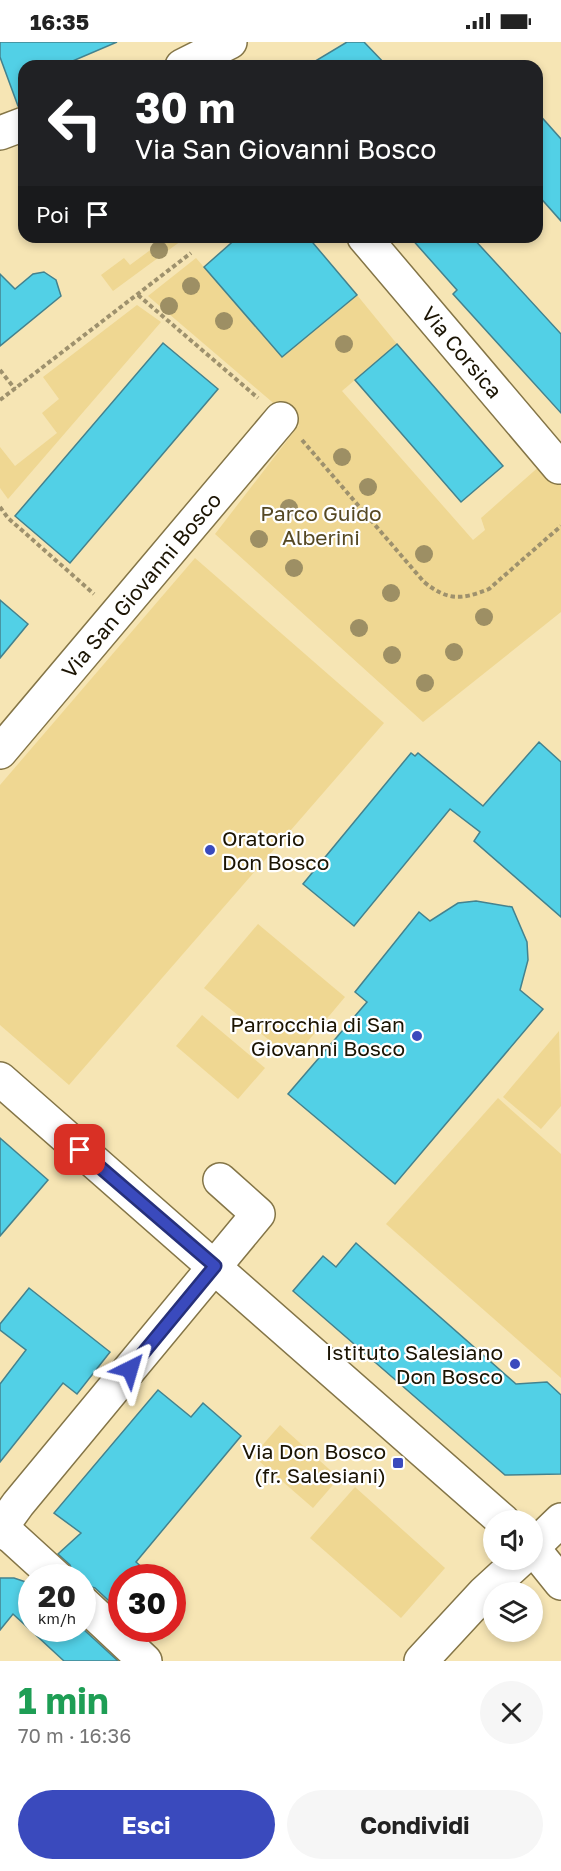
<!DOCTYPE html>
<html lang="it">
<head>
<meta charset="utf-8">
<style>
	:root { --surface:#fff; --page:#f6f6f6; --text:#222; --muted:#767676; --accent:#3a4abd }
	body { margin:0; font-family:"Golos Text",sans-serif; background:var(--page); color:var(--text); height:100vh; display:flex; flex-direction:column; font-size:22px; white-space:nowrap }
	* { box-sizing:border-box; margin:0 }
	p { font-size:20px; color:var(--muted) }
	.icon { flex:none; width:33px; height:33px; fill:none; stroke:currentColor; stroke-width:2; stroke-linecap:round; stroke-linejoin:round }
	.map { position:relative; height:1619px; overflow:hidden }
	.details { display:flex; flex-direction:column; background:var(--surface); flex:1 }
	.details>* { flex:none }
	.hud { position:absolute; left:18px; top:18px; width:525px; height:183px; border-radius:18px; box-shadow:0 3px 9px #0003; background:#202124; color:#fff; overflow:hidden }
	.buttons { position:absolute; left:483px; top:1468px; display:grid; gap:12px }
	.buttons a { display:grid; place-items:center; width:60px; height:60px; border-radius:50%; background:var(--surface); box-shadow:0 3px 9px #0003; font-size:30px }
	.speed { position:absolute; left:18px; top:1522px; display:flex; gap:12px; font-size:30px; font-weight:700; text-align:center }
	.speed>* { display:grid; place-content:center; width:78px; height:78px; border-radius:50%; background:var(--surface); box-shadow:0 3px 9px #0003; line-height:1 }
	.speed small { font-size:15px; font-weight:400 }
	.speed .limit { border:9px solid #d22; background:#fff; color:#111 }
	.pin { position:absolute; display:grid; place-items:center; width:51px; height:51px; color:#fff; margin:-26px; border-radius:12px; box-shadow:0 3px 9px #0006 }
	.me { position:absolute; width:66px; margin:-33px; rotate:40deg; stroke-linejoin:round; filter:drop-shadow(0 0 4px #0008) }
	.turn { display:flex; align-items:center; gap:21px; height:126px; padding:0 18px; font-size:27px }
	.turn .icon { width:78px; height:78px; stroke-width:2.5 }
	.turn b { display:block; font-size:42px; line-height:51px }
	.then { display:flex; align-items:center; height:57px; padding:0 18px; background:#0003; gap:12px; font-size:22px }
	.round { display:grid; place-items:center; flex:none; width:63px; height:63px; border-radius:32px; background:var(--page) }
	.head { display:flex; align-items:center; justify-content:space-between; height:102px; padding:0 18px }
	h1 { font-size:36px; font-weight:700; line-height:45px; color:#1e9e55 }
	.primary-button { display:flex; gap:12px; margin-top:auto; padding:12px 18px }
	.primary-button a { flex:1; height:69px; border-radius:36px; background:var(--accent); color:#fff; font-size:24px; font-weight:700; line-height:69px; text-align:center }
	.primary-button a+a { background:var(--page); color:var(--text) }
	.status { display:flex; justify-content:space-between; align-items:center; height:42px; padding:0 30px; background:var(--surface); direction:ltr }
	.status svg { height:16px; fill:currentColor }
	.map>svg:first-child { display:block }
	.green { fill:#efd792 }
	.building { fill:#52d0e6; stroke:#44828e; stroke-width:1.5 }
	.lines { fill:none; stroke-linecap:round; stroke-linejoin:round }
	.minor-casing { stroke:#847547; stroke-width:36 }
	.major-casing { stroke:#847547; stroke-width:36 }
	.path { stroke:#9e916d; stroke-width:4; stroke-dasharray:4.5 3; stroke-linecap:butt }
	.minor { stroke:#fff; stroke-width:33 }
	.major { stroke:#fff; stroke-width:33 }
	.tree { fill:#9d8f64 }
	.route-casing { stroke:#26307b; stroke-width:15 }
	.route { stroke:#3a4abd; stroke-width:10 }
	.poi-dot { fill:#3a4abd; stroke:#fff; stroke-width:2 }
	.labels { text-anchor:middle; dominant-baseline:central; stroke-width:4.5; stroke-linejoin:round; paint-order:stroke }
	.street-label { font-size:21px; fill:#1b1403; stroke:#fff }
	.park-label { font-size:21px; fill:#554823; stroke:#fff }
	.poi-label { font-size:21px; fill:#1b1403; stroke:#fff; text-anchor:end }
</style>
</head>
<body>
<div class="status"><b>16:35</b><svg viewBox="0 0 49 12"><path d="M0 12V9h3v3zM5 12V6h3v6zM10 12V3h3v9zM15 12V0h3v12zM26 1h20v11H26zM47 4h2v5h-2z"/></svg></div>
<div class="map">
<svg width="561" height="1619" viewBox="0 0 561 1619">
	<rect width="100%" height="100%" fill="#f6e5b4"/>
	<g class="green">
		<path d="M168,195h10l3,4 -68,50 -12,-16 23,-17 6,7z"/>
		<path d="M196,216l86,99 75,-62 40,49 -55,47 131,149 12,-10 -4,-12 61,-54 19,2v146l-138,110 -208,-188 84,-109 -151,-129z"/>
		<path d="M137,263l24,17 -153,177 -8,-11v-41l15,19 42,-33 -15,-20 17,-14 -16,-22z"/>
		<path d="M195,516l189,165 -315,362 -69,-60v-240z"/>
		<path d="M258,882l87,73 -52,62 -89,-71z"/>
		<path d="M202,973l63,53 -27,31 -62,-53z"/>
		<path d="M559,989l2,75 -20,23 -38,-32z"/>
		<path d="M498,1056l63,56v224l-175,-154z"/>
		<path d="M280,1383l59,53 -26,30 -60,-52z"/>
		<path d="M355,1445l90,81 -44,50 -91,-80z"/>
	</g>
	<g class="building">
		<path d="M0,0h117l-56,24h-37v40h-6l-18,-49z"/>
		<path d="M347,0h17l23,24h-80z"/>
		<path d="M537,70l24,27v82l-24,-27z"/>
		<path d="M238,195h70l49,58 -75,62 -78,-90z"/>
		<path d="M410,195h62l89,97v79l-108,-119 4,-4z"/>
		<path d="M44,230l12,8 5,16 -61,50v-72l15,15 18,-15z"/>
		<path d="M163,301l55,46 -148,174 -55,-47z"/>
		<path d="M397,302l106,122 -42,36 -106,-122z"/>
		<path d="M0,558l28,24 -28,34z"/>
		<path d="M539,700l22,20v155l-87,-76 6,-9 -30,-23 -96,117 -51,-42 108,-131 4,3 3,-3 65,53z"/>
		<path d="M476,859l36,6 15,35 1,18 -8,30 23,19 -148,175 -107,-90 79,-92 -12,-10 64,-80 11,9 28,-18z"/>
		<path d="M0,1096l48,42 -48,56z"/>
		<path d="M356,1201l160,141 31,-2 14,13v79l-56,1 -212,-184 30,-35 13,11z"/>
		<path d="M29,1246l81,64 -33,42 -14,-11 -63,79v-78l26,-34 -26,-20v-6z"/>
		<path d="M158,1348l33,27 12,-14 38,33 -105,126 18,16h-32v35l-27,-25 -13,-4v-6h-7l-5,-13 -12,-11 23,-21 -27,-20z"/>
		<path d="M0,1536h14l18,6v45l50,-1 36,33h-54l-51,-47 -13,16z"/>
	</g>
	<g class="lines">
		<g class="minor-casing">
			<g id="minor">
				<path d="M364,195l195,230"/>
				<path d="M0,710l281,-333"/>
				<path d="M0,1037l503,442"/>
				<path d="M0,1487l18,-25 240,-290 -38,-34"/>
				<path d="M0,1488l12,7 45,41"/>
				<path d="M532,1505l29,36"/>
				<path d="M532,1506l29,-28"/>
				<path d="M82,1560l63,59"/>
				<path d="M421,1619l63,-68 36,-33"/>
			</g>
		</g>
		<g class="major-casing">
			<g id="major">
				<path d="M182,24l48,-24"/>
				<path d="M0,91l24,-9"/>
			</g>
		</g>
		<g class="path">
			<path d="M73,19l2,5"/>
			<path d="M138,253l120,103"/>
			<path d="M0,328l15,19"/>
			<path d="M0,358l191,-147"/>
			<path d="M302,398l122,142c24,19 37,18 65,7l72,-63"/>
			<path d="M0,465l8,11 86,76"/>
		</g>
		<use href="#minor" class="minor"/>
		<use href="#major" class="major"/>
	</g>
	<g class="tree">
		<circle cx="159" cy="208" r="9"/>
		<circle cx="191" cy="244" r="9"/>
		<circle cx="169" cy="264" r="9"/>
		<circle cx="224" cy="279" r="9"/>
		<circle cx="344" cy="302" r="9"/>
		<circle cx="342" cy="415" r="9"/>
		<circle cx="368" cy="445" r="9"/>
		<circle cx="289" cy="466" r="9"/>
		<circle cx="259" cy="497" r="9"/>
		<circle cx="424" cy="512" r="9"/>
		<circle cx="294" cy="526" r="9"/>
		<circle cx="391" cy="551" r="9"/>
		<circle cx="484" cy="575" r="9"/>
		<circle cx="359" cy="586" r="9"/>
		<circle cx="454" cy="610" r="9"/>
		<circle cx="392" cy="613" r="9"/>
		<circle cx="425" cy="641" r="9"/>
	</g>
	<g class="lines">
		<g class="route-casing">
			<path id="route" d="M80,1108l135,116 -85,103"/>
		</g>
		<use href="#route" class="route"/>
	</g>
	<g class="poi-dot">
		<circle cx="210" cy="808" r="6"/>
		<circle cx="417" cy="994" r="6"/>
		<circle cx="515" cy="1322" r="6"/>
		<rect x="392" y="1415" width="12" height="12" rx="3"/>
	</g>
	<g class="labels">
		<g class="street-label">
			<text transform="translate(462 310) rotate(50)">Via Corsica</text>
			<text transform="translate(141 543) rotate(-50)">Via San Giovanni Bosco</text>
		</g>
		<g class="park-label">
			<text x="321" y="471">Parco Guido<tspan x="321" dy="24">Alberini</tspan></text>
		</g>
		<g class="poi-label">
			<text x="222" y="796" text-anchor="start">Oratorio<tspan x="222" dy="24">Don Bosco</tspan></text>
			<text x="405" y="982">Parrocchia di San<tspan x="405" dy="24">Giovanni Bosco</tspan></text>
			<text x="503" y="1310">Istituto Salesiano<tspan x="503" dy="24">Don Bosco</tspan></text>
			<text x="386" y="1409">Via Don Bosco<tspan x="386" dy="24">(fr. Salesiani)</tspan></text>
		</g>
	</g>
</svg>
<div class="buttons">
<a><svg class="icon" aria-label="sound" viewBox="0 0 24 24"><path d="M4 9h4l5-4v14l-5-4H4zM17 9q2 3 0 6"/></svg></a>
<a><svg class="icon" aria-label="layers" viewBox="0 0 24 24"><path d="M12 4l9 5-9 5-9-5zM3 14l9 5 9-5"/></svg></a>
</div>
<div class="speed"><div>20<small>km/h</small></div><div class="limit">30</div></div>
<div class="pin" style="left:80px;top:1108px;background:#d93025"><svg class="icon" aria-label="arrive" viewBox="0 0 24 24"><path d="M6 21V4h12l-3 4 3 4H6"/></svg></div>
<svg class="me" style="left:130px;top:1327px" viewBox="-20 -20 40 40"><path d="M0-17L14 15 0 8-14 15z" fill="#3a4abd" stroke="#fff" stroke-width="4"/></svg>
<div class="hud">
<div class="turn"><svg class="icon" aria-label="left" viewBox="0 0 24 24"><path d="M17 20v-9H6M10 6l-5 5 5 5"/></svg><div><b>30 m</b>Via San Giovanni Bosco</div></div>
<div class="then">Poi<svg class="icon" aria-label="arrive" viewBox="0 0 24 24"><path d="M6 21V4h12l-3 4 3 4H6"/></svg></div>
</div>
</div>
<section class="details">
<div class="head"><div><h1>1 min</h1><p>70 m · 16:36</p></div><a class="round"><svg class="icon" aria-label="close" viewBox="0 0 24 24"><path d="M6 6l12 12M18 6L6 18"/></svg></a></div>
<div class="primary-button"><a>Esci</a><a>Condividi</a></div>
</section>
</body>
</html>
